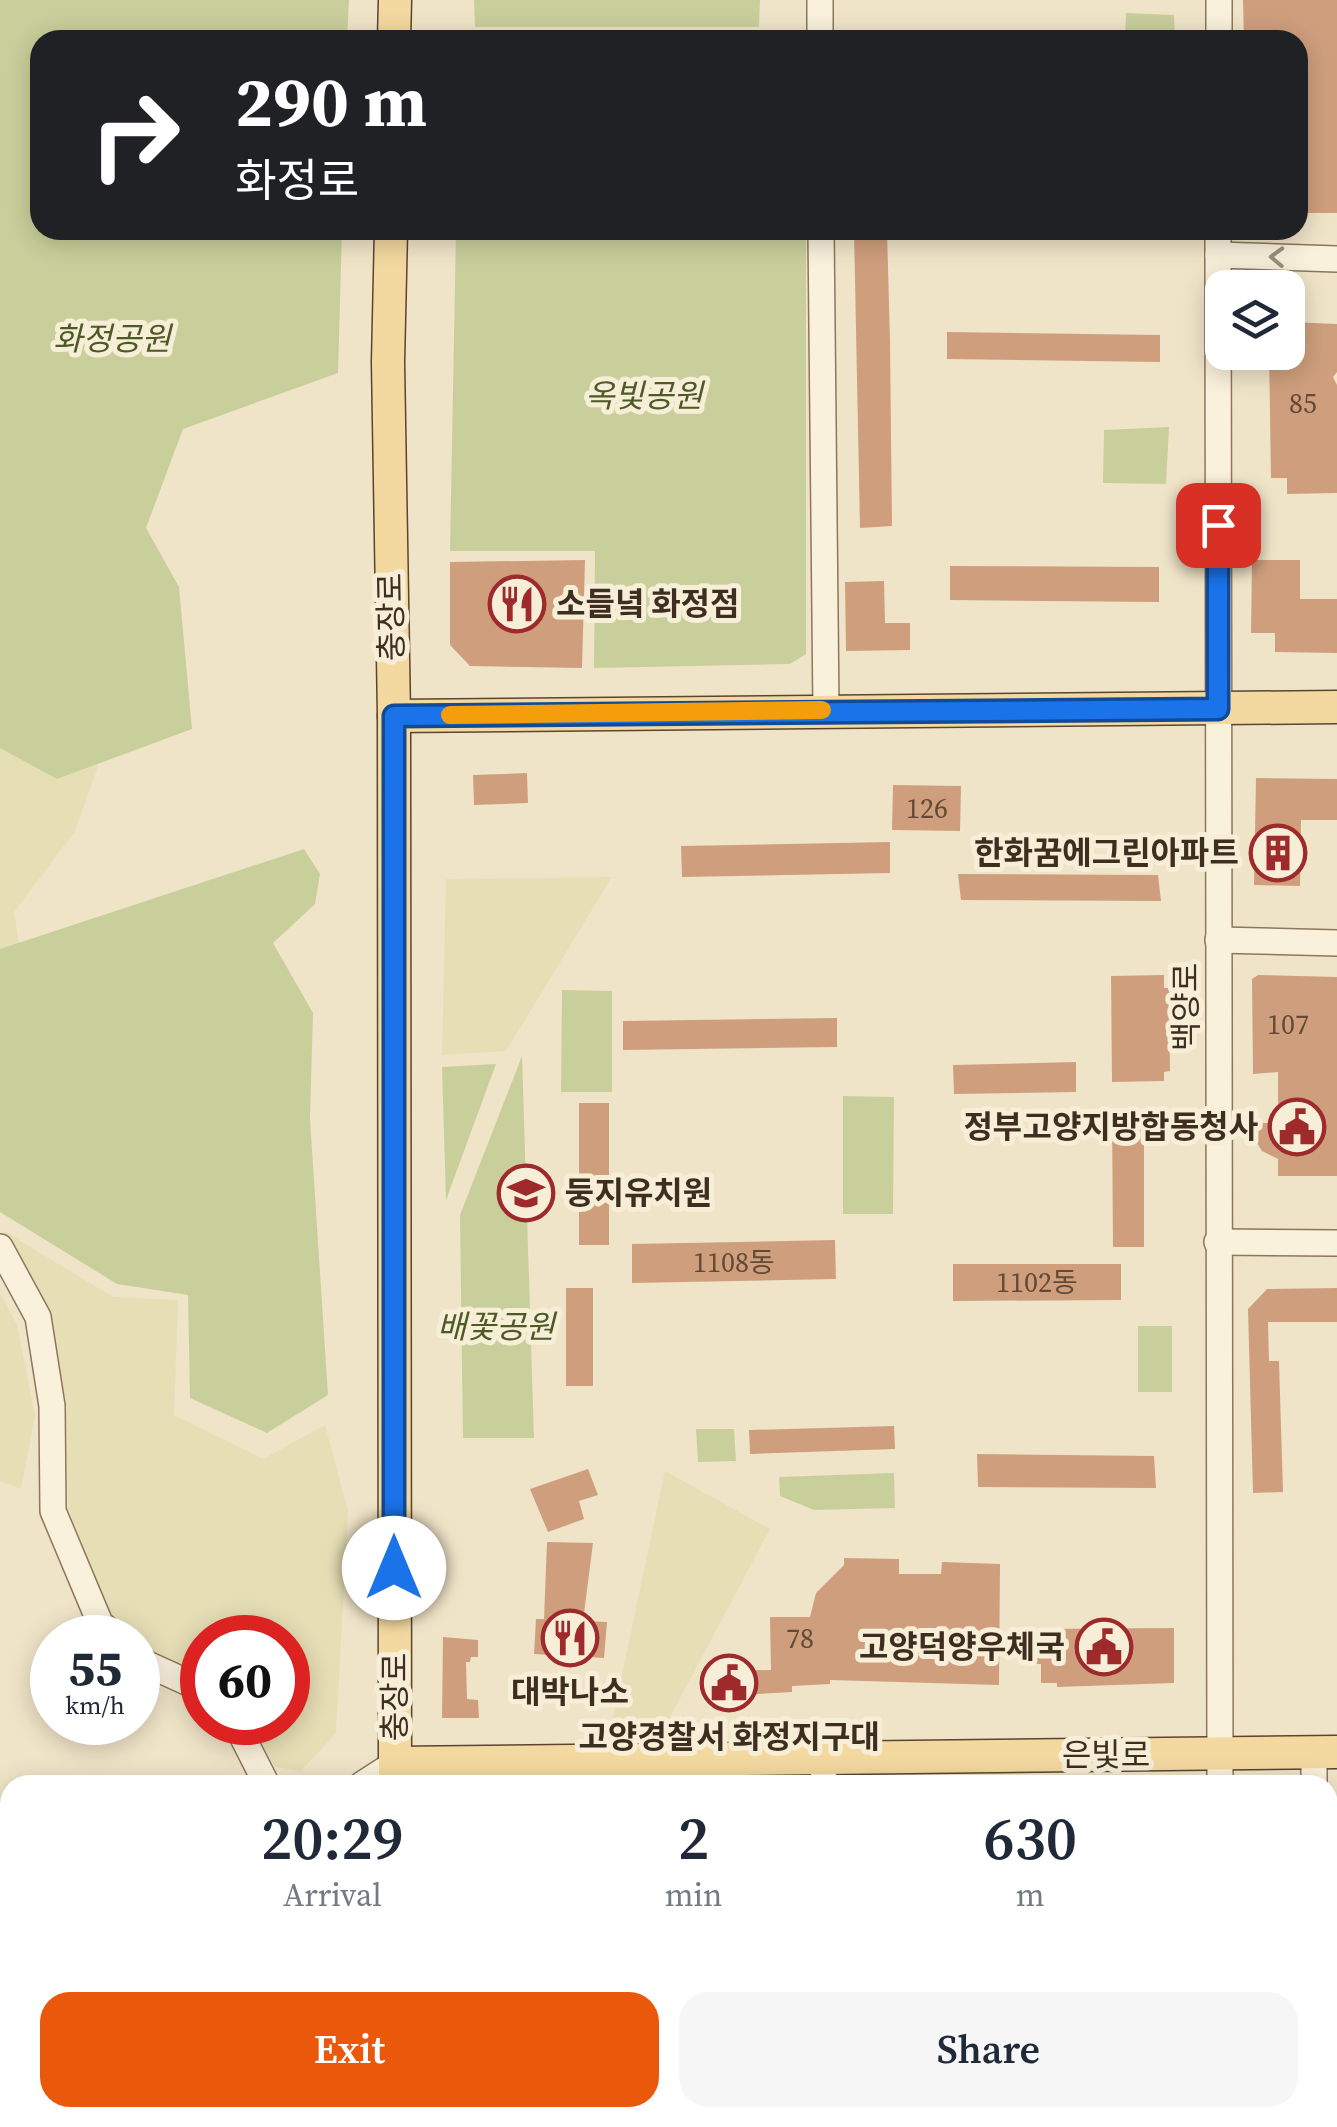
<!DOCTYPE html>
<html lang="en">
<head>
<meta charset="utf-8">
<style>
	:root { --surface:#fff; --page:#f6f6f7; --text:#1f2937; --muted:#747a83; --accent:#ea580c }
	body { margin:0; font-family:"Source Serif 4","Noto Sans KR",serif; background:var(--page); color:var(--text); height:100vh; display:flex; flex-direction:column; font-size:38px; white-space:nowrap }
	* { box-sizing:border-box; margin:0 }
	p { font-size:32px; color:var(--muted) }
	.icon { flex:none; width:55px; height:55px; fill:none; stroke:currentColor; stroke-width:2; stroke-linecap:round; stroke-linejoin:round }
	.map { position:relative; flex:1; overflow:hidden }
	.sheet { position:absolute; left:0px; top:1775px; width:1338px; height:352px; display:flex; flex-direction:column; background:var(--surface); border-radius:30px 30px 0 0; box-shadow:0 5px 25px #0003 }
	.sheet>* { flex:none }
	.hud { position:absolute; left:30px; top:30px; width:1278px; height:210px; border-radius:30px; box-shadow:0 5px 25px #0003; background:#202124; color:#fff; overflow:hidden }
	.controls { position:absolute; left:1205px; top:270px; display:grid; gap:20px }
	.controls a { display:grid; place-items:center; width:100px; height:100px; border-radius:20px; background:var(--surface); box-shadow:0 5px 25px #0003; font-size:50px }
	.speed { position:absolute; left:30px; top:1615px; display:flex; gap:20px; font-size:50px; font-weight:700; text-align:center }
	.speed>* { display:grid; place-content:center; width:130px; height:130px; border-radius:50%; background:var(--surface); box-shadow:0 5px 25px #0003; line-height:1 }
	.speed small { font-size:25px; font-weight:400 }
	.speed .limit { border:15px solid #d22; background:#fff; color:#111 }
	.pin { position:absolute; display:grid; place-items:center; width:85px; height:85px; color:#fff; margin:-42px; border-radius:20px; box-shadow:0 5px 15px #0006 }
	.me { position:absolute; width:110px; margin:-55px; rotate:0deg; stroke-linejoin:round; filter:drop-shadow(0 0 8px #0008) }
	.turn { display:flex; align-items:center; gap:35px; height:210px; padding:0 40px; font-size:45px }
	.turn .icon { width:130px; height:130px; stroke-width:2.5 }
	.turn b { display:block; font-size:70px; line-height:85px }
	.eta { display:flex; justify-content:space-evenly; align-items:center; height:170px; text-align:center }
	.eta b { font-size:60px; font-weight:600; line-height:70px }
	.action { display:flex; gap:20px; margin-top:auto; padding:20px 40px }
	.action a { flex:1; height:115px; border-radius:30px; background:var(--accent); color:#fff; font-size:40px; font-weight:600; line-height:115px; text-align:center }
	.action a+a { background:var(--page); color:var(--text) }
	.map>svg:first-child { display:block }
	.farmland { fill:#e6deb5 }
	.green { fill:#c9cf9b }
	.building { fill:#cf9f7d }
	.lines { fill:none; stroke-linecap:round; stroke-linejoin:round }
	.minor-casing { stroke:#8d765c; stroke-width:28 }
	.major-casing { stroke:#5b4430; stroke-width:35 }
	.minor { stroke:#faf1dc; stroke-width:25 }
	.major { stroke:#f3d9a0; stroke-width:32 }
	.oneway { stroke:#9c907e }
	.route-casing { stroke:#114b97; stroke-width:25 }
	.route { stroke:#1a73e8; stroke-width:18 }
	.slow { stroke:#f59e0b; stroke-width:18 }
	.labels { text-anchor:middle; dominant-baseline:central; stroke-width:10; stroke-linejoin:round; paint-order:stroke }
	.number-label { font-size:28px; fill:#624a37 }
	.park-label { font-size:32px; font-style:italic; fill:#4d5a26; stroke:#f7eed8 }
	.poi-label { font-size:32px; font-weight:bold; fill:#3d2e20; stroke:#f7eed8; text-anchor:end }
	.street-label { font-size:32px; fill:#3d2e20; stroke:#f7eed8 }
</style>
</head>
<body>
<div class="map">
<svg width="1337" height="2127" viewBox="0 0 1337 2127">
	<rect width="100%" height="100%" fill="#f0e4c8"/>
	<g class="farmland">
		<path d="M0,748l57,31 42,-15 -24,67 -61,81 5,31 -19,6z"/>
		<path d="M612,877l-106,174 -64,4 4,-176z"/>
		<path d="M4,1231l109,66 65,3 -4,115 89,44 62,-34 23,86 -12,222 -35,38 -26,-4 -24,-44 37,-1v-84h-86v37l-46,-22 -47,-40 -41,-105 -2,-105 -17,-91z"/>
		<path d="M0,1293l17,32 18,91 -14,73 -21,-8z"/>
		<path d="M665,1471l105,58 -101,190 -57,3z"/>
		<path d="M446,2118h46l-4,9h-42z"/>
	</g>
	<g class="green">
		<path d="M0,0h349l-2,40h-307v190h302l-4,143 -155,56 -37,99 33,59 13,142 -135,50 -57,-31z"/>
		<path d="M474,0h286l-1,27h-284z"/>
		<path d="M1126,13l48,2 1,25h-50z"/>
		<path d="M456,230h350v424l-16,10 -196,4 1,-117h-145z"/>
		<path d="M1169,427l-3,57 -63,-1 1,-53z"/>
		<path d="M304,849l16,25 -5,30 -42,39 40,70 -3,106 18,276 -61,38 -77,-35 -2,-103 -71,-11 -117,-72v-263z"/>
		<path d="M562,990l50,1v101h-51z"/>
		<path d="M522,1056l12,382h-71l-3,-223z"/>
		<path d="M496,1064l-50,136 -4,-133z"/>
		<path d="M843,1096l51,1 -1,117h-50z"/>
		<rect x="1138" y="1326" width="34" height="66"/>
		<path d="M696,1429h38l2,32 -38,1z"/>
		<path d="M894,1473l1,35 -81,2 -34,-14 -1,-19z"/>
		<path d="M505,2118h299v9h-305z"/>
	</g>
	<g class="building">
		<path d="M1243,0h94v213h-39v-173h-54z"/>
		<path d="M854,230h33l3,112 2,184 -32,2z"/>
		<path d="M1288,322l49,2v48l-4,5 4,8v108l-50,1v-16h-16l-2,-126h19z"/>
		<path d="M947,332l213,3v27l-213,-3z"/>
		<path d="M585,560l-3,108 -112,-2 -20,-21v-83z"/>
		<path d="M1252,560h48v39h37v54l-62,-1v-19h-24z"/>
		<path d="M950,566l209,1v35l-209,-2z"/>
		<path d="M884,581l1,42h25v27l-64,1 -1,-69z"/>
		<path d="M527,773l1,30 -54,2 -1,-30z"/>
		<path d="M1256,778l81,1v41h-36l-1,66 -46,-1z"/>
		<path d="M893,785l68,1 -1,45 -68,-1z"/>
		<path d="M890,842v31l-208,4 -1,-31z"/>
		<path d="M958,874l200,1 3,26 -200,-1z"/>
		<path d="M1164,975v13h5l1,83 -6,1v9l-52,1 -1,-106z"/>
		<path d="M1258,975l79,2v199h-59v-17l-16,-8 -5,-8 -1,-12 4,-8h18v-51l-25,2 -1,-95z"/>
		<path d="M837,1018v29l-214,3v-29z"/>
		<path d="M1076,1062v30l-122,2 -1,-29z"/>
		<rect x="579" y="1103" width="30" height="142"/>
		<path d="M1112,1117h32v130h-31z"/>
		<path d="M835,1240l1,39 -204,4v-39z"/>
		<path d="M953,1264h168v36l-168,1z"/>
		<rect x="566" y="1288" width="27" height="98"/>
		<path d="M1337,1288v34h-69l1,39h10l4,131 -30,1 -5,-184 19,-20z"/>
		<path d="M894,1426l1,23 -145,5 -1,-24z"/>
		<path d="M977,1454l177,2 2,32 -178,-1z"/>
		<path d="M588,1469l10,26 -19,6 5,18 -36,13 -18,-43z"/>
		<path d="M547,1542l46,1 -10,78 24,1 -3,36 -70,-4 2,-35h8z"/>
		<path d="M844,1558l55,1v15h42l1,-12 58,2 -1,121 -169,-5v4l-38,2v6l-82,5 -1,-26 62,-1 -1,-53h40l6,-24 28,-28z"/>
		<path d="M1174,1628v55l-117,4v-4h-16v-19h-7v-35z"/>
		<path d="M443,1637l35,3v17h-7l-1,5h-4l1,37 11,1 1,18h-37z"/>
	</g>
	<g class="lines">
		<g class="minor-casing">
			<g id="minor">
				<path d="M820,40v-40"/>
				<path d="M1219,40v-40"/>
				<path d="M821,230l5,480"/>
				<path d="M1218,230l2,1555"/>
				<path d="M1218,255l119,4"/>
				<path d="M1218,940l119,3"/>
				<path d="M1217,1242l120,1"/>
				<path d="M0,1247l38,70 14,89 1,105 47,112 17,15"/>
				<path d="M138,1656l9,8 55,25"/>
				<path d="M235,1722l32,63"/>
				<path d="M823,1757l1,28"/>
				<path d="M361,1785l34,-22"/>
				<path d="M1314,1785v-33"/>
				<path d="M1328,1890h9"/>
				<path d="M1328,1984h9"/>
				<path d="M823,2124l279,-4"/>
				<path d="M312,2127l1,-9"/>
				<path d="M1214,2127v-9"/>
				<path d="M1323,2127v-9"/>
			</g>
		</g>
		<g class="major-casing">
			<g id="major">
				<path d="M394,40l1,-40"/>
				<path d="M391,230l-3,132 6,354 1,1069"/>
				<path d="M394,716l943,-9"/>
				<path d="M395,1763l942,-11"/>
				<path d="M402,2118v9"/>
			</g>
		</g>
		<use href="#minor" class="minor"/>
		<use href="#major" class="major"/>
	</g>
	<defs><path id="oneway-chevron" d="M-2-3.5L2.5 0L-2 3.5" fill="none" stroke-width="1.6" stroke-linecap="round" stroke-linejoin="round" transform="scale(2.5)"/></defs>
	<use class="oneway" href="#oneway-chevron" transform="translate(1277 257) rotate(-178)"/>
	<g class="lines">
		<g class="route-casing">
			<path id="route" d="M394,1568v-852l824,-7v-184"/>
		</g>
		<use href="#route" class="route"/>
		<path class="slow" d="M450,715l372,-5"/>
	</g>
	<defs>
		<g id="restaurant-ring" transform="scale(2.875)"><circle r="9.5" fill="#f7eed8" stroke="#9e2a2b" stroke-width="1.5"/><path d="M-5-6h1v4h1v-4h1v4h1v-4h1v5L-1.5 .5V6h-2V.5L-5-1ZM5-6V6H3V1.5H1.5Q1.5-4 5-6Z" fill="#9e2a2b"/></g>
		<g id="building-ring" transform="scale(2.875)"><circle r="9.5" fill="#f7eed8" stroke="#9e2a2b" stroke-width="1.5"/><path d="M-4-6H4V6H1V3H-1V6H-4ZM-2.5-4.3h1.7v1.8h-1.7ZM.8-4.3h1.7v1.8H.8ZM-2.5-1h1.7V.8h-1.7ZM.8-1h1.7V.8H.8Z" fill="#9e2a2b"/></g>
		<g id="civic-ring" transform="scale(2.875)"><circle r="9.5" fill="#f7eed8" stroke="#9e2a2b" stroke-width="1.5"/><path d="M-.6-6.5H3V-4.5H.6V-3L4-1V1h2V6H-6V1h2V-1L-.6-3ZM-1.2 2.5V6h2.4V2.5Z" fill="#9e2a2b"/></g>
		<g id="school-ring" transform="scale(2.875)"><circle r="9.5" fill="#f7eed8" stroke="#9e2a2b" stroke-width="1.5"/><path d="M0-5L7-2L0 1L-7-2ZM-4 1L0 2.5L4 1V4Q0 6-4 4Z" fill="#9e2a2b"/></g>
	</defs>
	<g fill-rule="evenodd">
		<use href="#restaurant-ring" x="517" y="604"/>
		<use href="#building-ring" x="1278" y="853"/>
		<use href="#civic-ring" x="1297" y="1127"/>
		<use href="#school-ring" x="526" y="1193"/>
		<use href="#restaurant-ring" x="570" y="1638"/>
		<use href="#civic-ring" x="1104" y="1647"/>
		<use href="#civic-ring" x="729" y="1683"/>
	</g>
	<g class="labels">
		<g class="number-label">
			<text x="1303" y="403">85</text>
			<text x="927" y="808">126</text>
			<text x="1288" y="1024">107</text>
			<text x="734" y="1262">1108동</text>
			<text x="1037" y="1282">1102동</text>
			<text x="800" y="1638">78</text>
		</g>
		<g class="park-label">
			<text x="112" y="339">화정공원</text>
			<text x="644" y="396">옥빛공원</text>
			<text x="496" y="1327">배꽃공원</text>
		</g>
		<g class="poi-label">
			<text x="556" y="604" text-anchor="start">소들녘 화정점</text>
			<text x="1239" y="853">한화꿈에그린아파트</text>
			<text x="1258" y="1127">정부고양지방합동청사</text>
			<text x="565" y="1193" text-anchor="start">둥지유치원</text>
			<text x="1065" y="1647">고양덕양우체국</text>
			<text x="570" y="1692" text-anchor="middle">대박나소</text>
			<text x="729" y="1737" text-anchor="middle">고양경찰서 화정지구대</text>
		</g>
		<g class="street-label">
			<text transform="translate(391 617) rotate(-91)">충장로</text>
			<text transform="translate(1186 1007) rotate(-90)">백양로</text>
			<text transform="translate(395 1697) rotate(-90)">충장로</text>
			<text x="1106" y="1755">은빛로</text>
		</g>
	</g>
</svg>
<div class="controls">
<a><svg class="icon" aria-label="layers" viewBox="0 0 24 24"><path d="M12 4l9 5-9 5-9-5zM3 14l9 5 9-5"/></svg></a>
</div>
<div class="speed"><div>55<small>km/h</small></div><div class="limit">60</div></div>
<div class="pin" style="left:1218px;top:525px;background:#d93025"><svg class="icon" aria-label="arrive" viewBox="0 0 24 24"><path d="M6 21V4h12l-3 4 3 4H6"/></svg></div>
<svg class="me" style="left:394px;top:1568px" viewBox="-20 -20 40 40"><circle r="19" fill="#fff"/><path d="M0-13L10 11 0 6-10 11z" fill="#1a73e8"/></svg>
<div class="hud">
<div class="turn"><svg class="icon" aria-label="right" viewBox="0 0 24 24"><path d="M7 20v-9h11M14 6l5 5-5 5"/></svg><div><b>290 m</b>화정로</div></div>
</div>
<section class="sheet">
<div class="eta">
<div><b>20:29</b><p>Arrival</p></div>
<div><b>2</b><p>min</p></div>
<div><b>630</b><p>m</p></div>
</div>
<div class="action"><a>Exit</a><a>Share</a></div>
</section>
</div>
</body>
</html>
